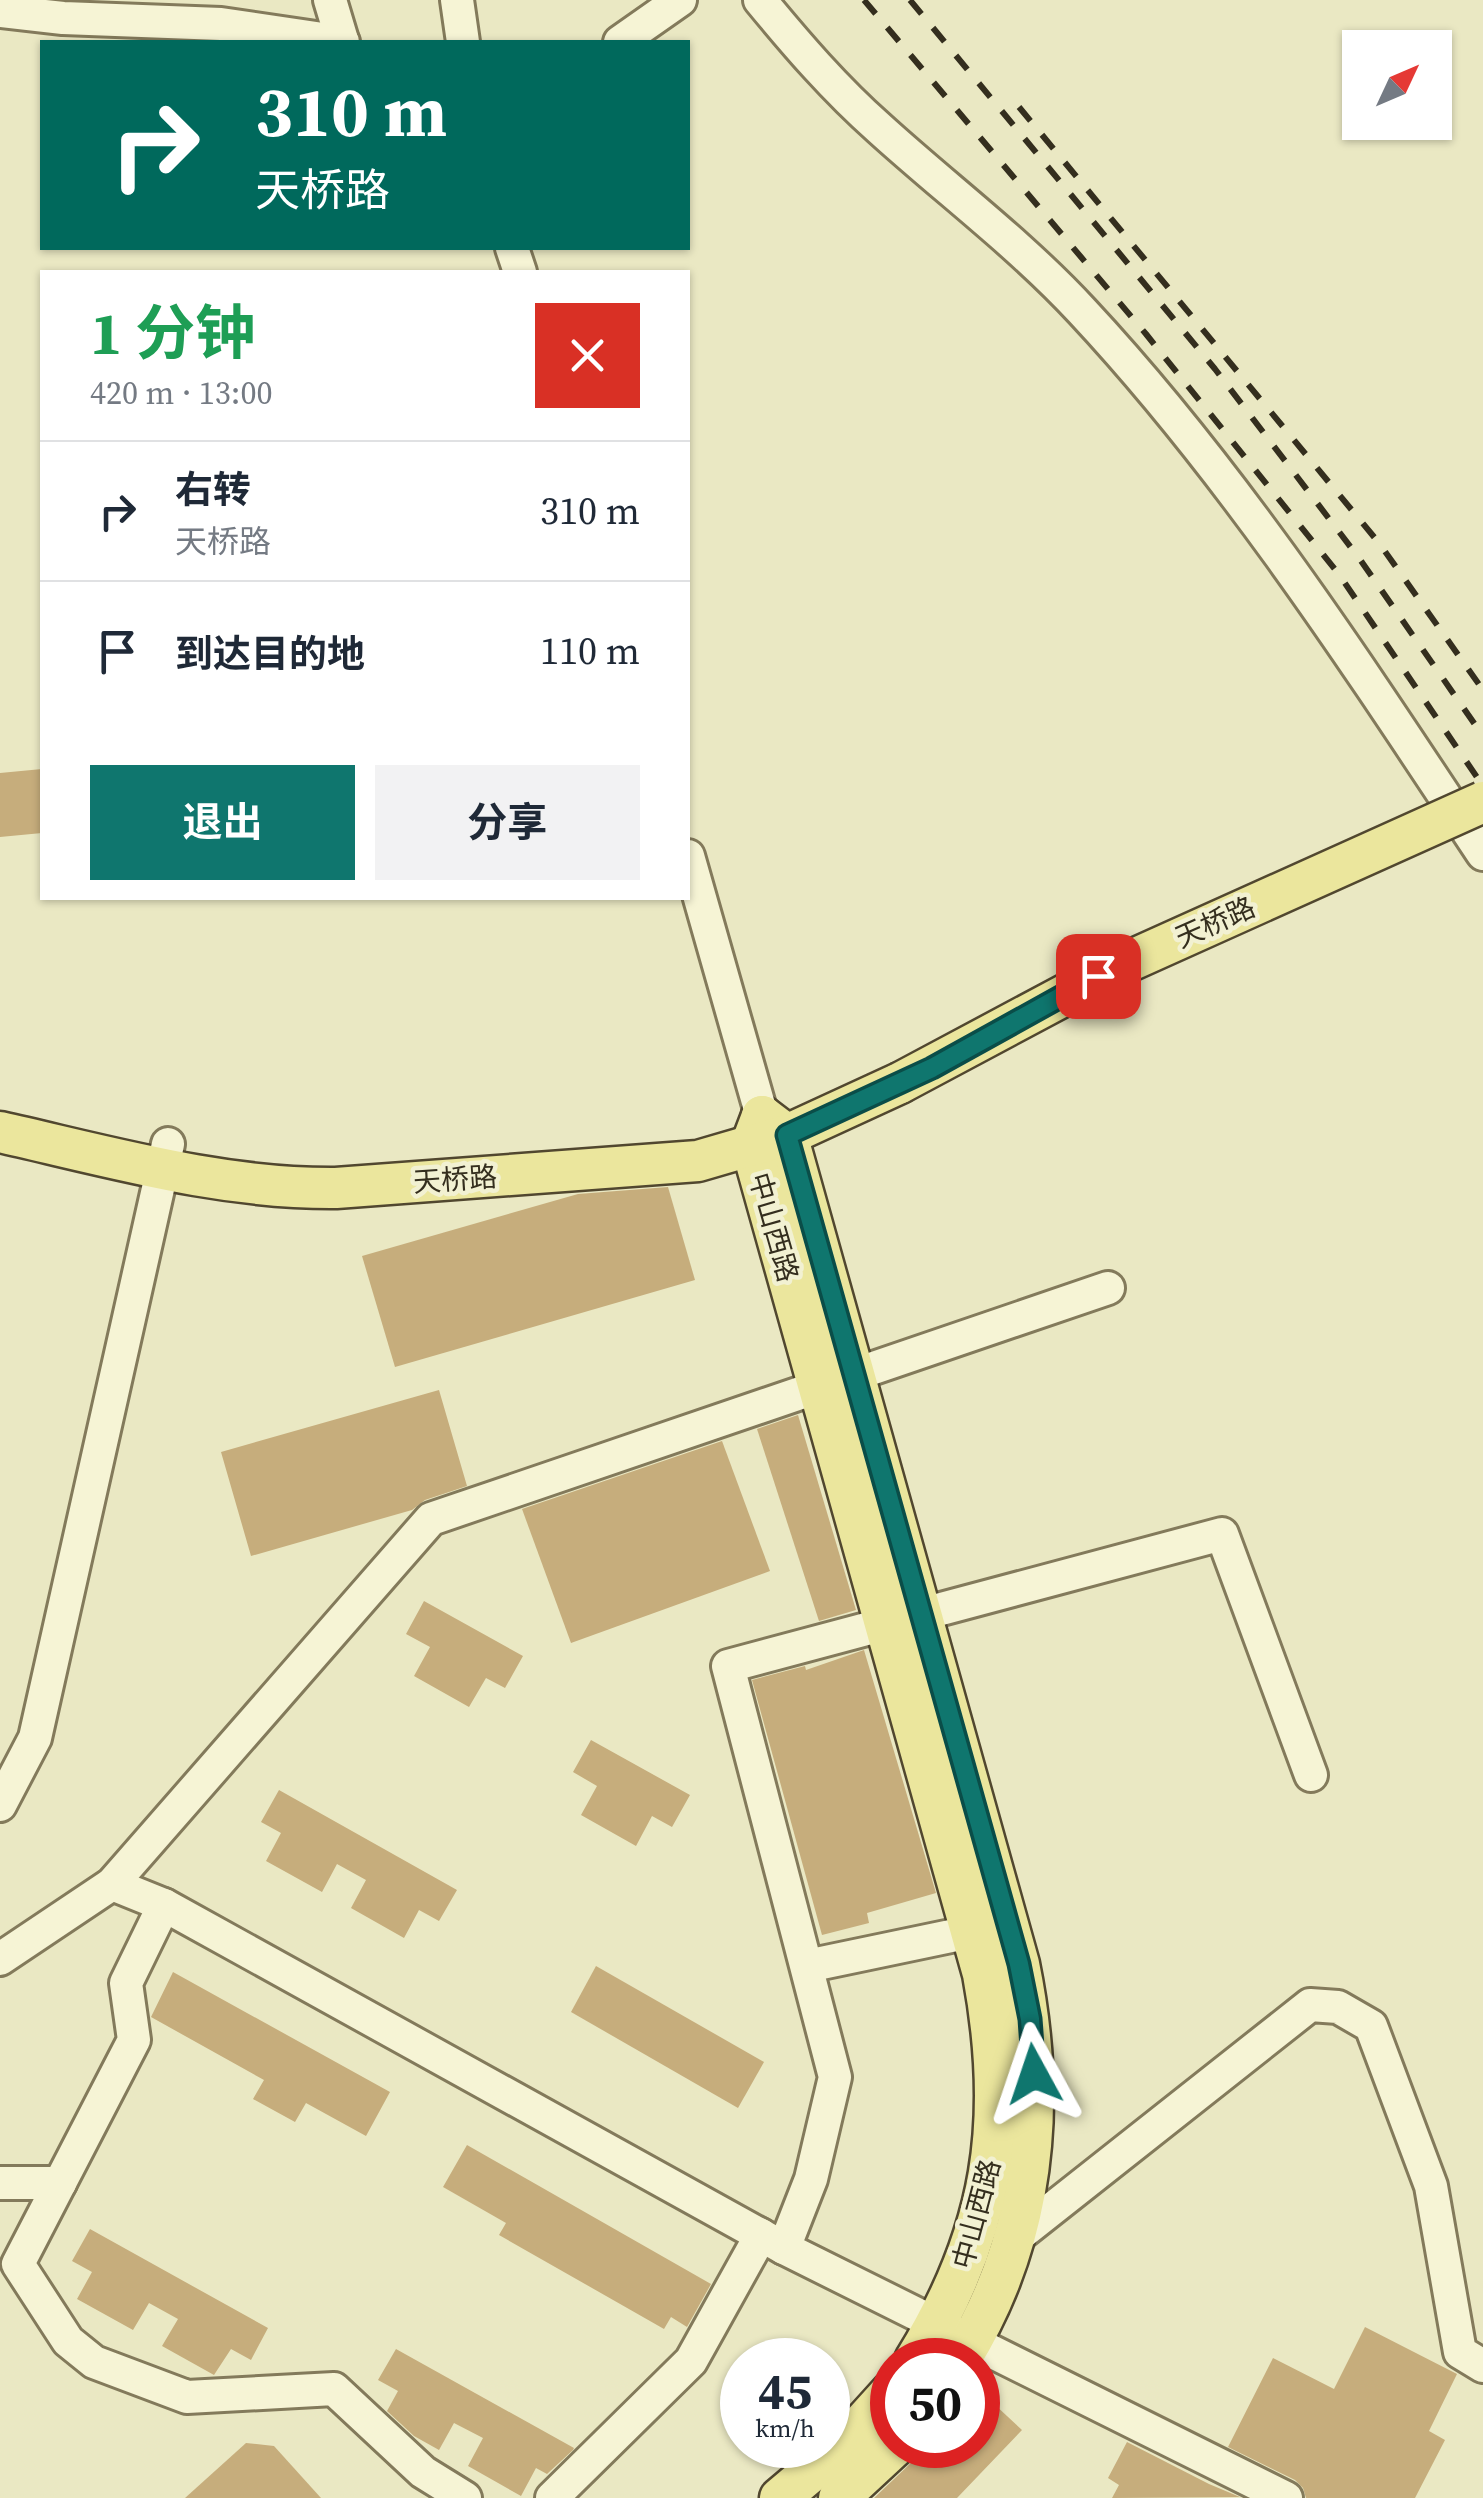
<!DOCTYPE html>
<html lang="zh">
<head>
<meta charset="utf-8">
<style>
	:root { --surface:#fff; --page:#f2f2f3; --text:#1f2937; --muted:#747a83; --line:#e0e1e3; --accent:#0f766e }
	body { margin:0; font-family:"Source Serif 4","Noto Sans SC",serif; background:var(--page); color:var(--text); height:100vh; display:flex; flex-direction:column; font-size:38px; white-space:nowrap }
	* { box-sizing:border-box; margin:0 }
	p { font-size:32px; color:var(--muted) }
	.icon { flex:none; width:55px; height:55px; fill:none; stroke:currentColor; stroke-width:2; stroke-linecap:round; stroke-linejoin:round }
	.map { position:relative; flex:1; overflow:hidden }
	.details { position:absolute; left:40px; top:270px; width:650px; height:630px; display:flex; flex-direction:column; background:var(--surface); border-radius:0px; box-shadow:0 2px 8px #0004 }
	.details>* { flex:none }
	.hud { position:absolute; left:40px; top:40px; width:650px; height:210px; border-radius:0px; box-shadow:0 2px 8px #0004; background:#00695c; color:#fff; overflow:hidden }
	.needle { width:65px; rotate:46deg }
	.buttons { position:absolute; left:1342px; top:30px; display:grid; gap:20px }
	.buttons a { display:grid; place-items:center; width:110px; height:110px; border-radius:0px; background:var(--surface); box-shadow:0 2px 8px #0004; font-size:50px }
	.speed { position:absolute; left:720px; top:2338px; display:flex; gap:20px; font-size:50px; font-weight:700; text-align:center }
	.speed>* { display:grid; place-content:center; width:130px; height:130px; border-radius:50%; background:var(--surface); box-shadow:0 2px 8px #0004; line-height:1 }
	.speed small { font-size:25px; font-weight:400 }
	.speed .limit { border:15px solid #d22; background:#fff; color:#111 }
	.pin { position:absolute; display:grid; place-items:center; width:85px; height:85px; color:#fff; margin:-42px; border-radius:20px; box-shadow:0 5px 15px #0006 }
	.me { position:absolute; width:110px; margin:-55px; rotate:355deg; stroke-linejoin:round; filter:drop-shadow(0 0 8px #0008) }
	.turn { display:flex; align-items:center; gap:35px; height:210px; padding:0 50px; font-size:45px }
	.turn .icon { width:130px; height:130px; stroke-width:2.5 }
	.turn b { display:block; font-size:70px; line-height:85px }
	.round { display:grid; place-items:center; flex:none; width:105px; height:105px; border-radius:0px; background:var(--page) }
	.overview { display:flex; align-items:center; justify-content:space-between; height:170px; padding:0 50px }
	h1 { font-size:60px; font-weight:700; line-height:75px; color:#1e9e55 }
	.action { display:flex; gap:20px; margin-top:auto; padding:20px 50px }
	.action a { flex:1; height:115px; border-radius:0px; background:var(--accent); color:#fff; font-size:40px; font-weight:700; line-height:115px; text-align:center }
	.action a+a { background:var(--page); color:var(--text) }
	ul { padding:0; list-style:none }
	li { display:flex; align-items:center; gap:30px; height:140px; padding:0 50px; border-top:2px solid var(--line) }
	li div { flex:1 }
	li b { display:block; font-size:38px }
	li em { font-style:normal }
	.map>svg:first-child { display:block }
	.building { fill:#c6ad7c }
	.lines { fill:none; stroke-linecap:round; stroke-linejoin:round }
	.minor-casing { stroke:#837a5b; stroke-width:38 }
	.major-casing { stroke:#51472f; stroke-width:45 }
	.minor { stroke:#f6f4d5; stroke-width:32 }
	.major { stroke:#ebe69d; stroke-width:40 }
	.rail { stroke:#342e1e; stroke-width:6; stroke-dasharray:18 18; stroke-linecap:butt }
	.major-bridge-casing { stroke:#51472f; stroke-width:45; stroke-linecap:butt }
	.major-bridge { stroke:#ebe69d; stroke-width:40 }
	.route-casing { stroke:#0a4d48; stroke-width:25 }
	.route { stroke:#0f766e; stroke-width:18 }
	.labels { text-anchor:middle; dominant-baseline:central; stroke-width:9; stroke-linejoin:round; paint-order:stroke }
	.street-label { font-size:28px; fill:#342e1e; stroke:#f2f1d2 }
</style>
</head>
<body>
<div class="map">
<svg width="1483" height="2498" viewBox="0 0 1483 2498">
	<rect width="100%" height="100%" fill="#eae8c3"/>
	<g class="building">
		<path d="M42,769v64l-42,4v-64z"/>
		<path d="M668,1187l27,93 -300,87 -33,-111 216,-62z"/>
		<path d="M439,1390l28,96 -42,14 -13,10 -161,46 -30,-104z"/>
		<path d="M798,1415l58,195 -37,11 -62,-192z"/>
		<path d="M722,1441l48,130 -199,72 -49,-134z"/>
		<path d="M424,1601l99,55 -18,32 -19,-10 -17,29 -55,-31 16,-29 -24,-13z"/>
		<path d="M864,1650l72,243 -69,20 2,10 -47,12 -70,-255 53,-14 1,4z"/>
		<path d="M591,1740l99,55 -18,32 -20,-11 -16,30 -55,-31 16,-29 -24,-14z"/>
		<path d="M279,1790l178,100 -18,31 -20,-11 -15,28 -53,-30 15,-28 -29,-16 -15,28 -56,-31 15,-28 -20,-11z"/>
		<path d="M596,1966l168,96 -26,46 -167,-96z"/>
		<path d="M173,1972l217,120 -24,44 -60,-33 -11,19 -42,-23 11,-19 -113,-63z"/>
		<path d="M467,2145l244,139 -24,43 -16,-10 -7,12 -165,-94 7,-12 -63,-36z"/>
		<path d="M90,2229l178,99 -17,32 -20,-11 -17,26 -52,-29 16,-27 -29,-16 -16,27 -56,-31 15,-27 -20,-11z"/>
		<path d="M1365,2327l92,47 -28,57 16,9 -30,58h-109l-3,-10 -8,-8 -67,-33 45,-89 61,31z"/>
		<path d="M396,2349l178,99 -1,2 -26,24 -11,-6 -15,28 -53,-30 15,-28 -29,-15 -15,27 -25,-14 -27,-25 11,-20 -20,-11z"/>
		<path d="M978,2389l44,41 -65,68h-83l38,-36 12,-17h54z"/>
		<path d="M1127,2442l82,42 31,13 -128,1 7,-13 -11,-7z"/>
		<path d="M246,2443l28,3 47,52h-136z"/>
	</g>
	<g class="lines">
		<g class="minor-casing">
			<g id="minor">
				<path d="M330,0l12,40"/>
				<path d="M457,0l6,42"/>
				<path d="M760,0c37,45 75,89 119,128 67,61 141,116 203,183 153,164 277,356 401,543"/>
				<path d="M0,11l63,7 158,6 122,18"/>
				<path d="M620,42l60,-42"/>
				<path d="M512,248l8,24"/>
				<path d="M688,856l74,260"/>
				<path d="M0,1805l35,-67 133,-594"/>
				<path d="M112,1884l52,21 620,343 502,250"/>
				<path d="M164,1905l-38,78 8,57 -116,224 50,77 26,21 93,35 147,-8 89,83 42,26"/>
				<path d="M0,1959l112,-75 319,-365 677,-231"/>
				<path d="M807,1966l187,-39"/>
				<path d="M0,2183h60"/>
				<path d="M1014,2239l296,-234 28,2 33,19 60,160 29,166 23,14"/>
				<path d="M784,2248l27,-69 24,-102 -107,-411 494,-132 89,241"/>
				<path d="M552,2498l139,-137 70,-126"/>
			</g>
		</g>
		<g class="major-casing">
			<g id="major">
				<path d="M762,1116l25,19 232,829c28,138 17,274 -59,396"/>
				<path d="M762,1116l-11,29 232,829c27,146 11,258 -68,386"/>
				<path d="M0,1132c111,25 221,57 336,56l362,-27 89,-26 113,-52"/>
				<path d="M780,2498l64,-54 48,-53"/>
				<path d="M839,2498l57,-53"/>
			</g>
		</g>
		<use href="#minor" class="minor"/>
		<use href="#major" class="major"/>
		<g class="rail">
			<path d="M864,0l282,334 192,239 145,213"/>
			<path d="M910,0l305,369 144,189 124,178"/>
			<path d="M1019,107l360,436 104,147"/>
		</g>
		<g class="major-bridge-casing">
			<path id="major-bridge" d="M900,1083l223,-119 360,-162"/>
		</g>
		<use href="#major-bridge" class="major-bridge"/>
	</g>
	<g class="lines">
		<g class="route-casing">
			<path id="route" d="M1034,2074l-4,-55 -11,-55 -232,-829 145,-67 166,-92"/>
		</g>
		<use href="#route" class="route"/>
	</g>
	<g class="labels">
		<g class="street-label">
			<text transform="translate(1215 922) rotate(-24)">天桥路</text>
			<text transform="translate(455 1179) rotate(-4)">天桥路</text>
			<text transform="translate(774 1227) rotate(74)">中山西路</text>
			<text transform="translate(976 2214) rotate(-75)">中山西路</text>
		</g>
	</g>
</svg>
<div class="buttons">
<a><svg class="needle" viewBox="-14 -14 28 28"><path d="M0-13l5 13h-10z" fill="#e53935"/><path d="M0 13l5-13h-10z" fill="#747a83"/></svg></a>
</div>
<div class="speed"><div>45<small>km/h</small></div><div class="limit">50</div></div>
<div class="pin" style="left:1098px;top:976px;background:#d93025"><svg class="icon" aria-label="arrive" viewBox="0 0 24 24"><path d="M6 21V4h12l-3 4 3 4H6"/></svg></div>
<svg class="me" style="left:1034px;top:2074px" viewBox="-20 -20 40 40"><path d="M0-17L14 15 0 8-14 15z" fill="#0f766e" stroke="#fff" stroke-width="4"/></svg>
<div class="hud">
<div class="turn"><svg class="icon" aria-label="right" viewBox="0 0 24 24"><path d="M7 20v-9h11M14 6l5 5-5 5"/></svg><div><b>310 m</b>天桥路</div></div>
</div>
<section class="details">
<div class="overview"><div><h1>1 分钟</h1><p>420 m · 13:00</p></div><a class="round" style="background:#d93025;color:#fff"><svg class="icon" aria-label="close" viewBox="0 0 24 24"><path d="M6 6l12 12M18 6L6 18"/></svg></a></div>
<ul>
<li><svg class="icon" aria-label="right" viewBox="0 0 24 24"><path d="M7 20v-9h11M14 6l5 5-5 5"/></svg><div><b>右转</b><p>天桥路</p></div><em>310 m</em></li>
<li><svg class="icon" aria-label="arrive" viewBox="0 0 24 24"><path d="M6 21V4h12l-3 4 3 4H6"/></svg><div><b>到达目的地</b></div><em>110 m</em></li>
</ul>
<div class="action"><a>退出</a><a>分享</a></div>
</section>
</div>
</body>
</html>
